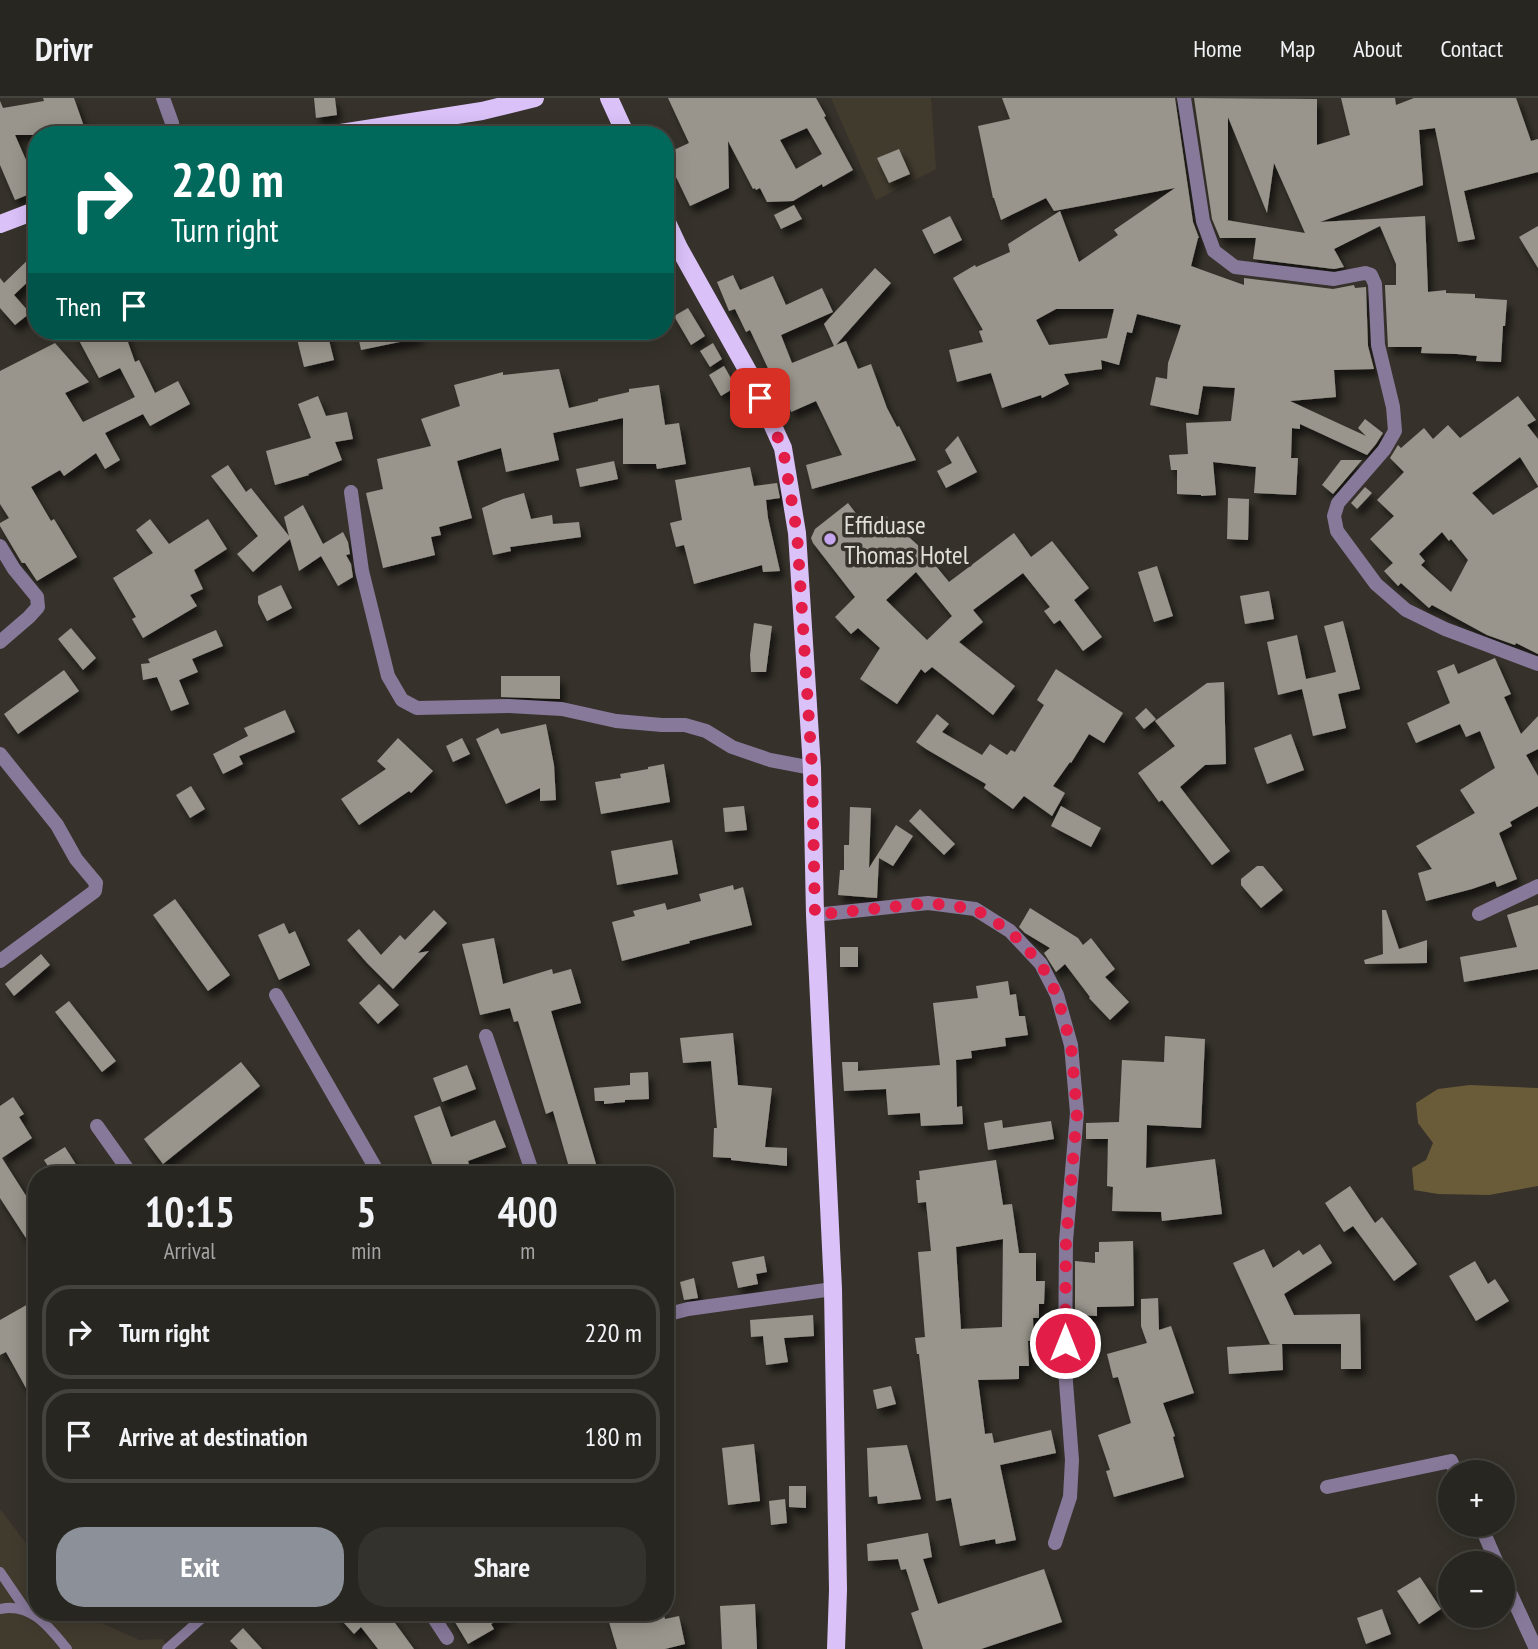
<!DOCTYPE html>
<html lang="en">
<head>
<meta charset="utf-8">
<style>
	:root { --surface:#282620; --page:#34322d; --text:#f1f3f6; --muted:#a5a5a5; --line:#44433e; --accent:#8c9099 }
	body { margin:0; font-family:"PT Sans Narrow",sans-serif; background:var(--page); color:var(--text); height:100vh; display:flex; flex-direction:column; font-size:26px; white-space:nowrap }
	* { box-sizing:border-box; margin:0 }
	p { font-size:23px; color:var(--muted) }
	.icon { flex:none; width:38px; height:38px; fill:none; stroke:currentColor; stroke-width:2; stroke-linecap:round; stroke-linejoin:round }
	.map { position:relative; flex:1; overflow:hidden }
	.drawer { position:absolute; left:28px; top:1068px; width:646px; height:455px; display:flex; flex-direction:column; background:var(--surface); border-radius:28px; box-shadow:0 4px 18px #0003,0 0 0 2px var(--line) }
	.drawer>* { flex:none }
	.top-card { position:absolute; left:28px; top:28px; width:646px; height:214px; border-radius:28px; box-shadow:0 4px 18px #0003,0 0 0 2px var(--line); background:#00695c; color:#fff; overflow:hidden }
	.tools { position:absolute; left:1438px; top:1362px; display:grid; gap:14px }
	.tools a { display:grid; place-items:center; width:77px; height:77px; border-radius:50%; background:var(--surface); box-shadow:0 4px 18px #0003,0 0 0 2px var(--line); font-size:35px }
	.pin { position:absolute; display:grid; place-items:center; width:60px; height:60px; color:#fff; margin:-30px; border-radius:14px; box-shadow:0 4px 10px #0006 }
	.me { position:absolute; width:77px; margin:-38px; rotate:0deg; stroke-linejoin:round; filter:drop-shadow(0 0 5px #0008) }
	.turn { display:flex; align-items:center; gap:24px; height:147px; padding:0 28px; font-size:32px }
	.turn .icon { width:91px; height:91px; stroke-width:2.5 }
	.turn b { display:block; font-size:49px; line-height:60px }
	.then { display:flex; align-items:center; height:66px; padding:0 28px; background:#0003; gap:14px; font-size:26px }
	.eta { display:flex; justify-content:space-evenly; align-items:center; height:119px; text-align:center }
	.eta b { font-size:42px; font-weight:600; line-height:49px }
	.action { display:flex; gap:14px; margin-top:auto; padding:14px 28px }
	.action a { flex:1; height:80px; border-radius:28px; background:var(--accent); color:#fff; font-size:28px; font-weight:600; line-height:80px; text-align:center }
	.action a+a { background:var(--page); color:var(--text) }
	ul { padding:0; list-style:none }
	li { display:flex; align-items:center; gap:21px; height:94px; margin:0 14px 10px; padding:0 14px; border:4px solid var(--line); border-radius:28px }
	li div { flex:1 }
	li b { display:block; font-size:26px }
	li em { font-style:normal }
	header { display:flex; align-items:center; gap:42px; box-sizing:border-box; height:98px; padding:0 35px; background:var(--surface); border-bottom:2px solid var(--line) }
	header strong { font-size:33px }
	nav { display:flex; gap:38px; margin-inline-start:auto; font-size:24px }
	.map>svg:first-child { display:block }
	.built { fill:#413b2e }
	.forest { fill:#6b5c39 }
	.building { fill:#99958c; fill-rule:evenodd; filter:url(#shadow) }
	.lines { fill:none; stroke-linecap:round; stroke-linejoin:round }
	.service { stroke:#87799a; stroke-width:10 }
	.minor { stroke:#87799a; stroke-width:14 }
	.primary { stroke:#dac2f9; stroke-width:18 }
	.route { stroke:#e11d48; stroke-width:12; stroke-dasharray:0 21.6 }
	.poi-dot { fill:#c7a6f0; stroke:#36322b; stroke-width:2.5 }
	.labels { text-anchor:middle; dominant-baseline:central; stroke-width:7; stroke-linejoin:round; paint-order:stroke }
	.poi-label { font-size:26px; fill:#e0ded9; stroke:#36322b; text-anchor:start }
</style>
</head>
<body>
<header>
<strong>Drivr</strong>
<nav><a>Home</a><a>Map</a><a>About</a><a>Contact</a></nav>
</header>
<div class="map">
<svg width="1538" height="1551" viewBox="0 0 1538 1551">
	<defs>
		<filter id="shadow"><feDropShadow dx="4.5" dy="7" stdDeviation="3.5" flood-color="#0009"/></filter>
	</defs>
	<rect width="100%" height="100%" fill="#36322b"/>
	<g class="built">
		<path d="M831,0h100l5,71 -60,31z"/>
		<path d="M0,1411l37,49v54h41l61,28 23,-1 7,10h-169z"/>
	</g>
	<path class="forest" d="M1470,987l68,3v98l-49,9 -51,-1 -24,-4 -2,-22 14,-8 7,-17 -15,-20 -2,-20 22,-14z"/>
	<g class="building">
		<path d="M43,0h31l13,37h-72l15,34 7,-3v25l-22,9 -15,-35v-64l3,7 41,-7z"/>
		<path d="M314,0h21l2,17 -21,3z"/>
		<path d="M668,0h148l10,18 -2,1 29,53 -30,17 -1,-3 -29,17 -26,1 -7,-14 -4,2 -1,-2 -2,1 -25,-48 1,47 -39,18 -25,-52 24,-11zM807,30l15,26 -26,15 -16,-29z"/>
		<path d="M1002,0h173l18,124 6,16h-1l-7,28 53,19v-7l89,11 21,-4 1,3 11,-1 2,59 6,23 -40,1 2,27 -46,4 76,35 -8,-8 7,-9 18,14 -7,11 -9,11 -67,-31v5l-8,-1 -1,30h7l-2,37 -42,-2 2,-26 -43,-5 3,33 -15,1v-1l-24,-1v-24h-6l-2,-15 19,-1 -2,-31 45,-2 4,-33 -32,-2 -5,29 -48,-10 6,-28 11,2 1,-16 13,-38 -44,-11 -5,19 -5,-1 -8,33 -18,-5 1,9 -38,5 5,10 -27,14 -1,-3 -39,13 -11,-35 -34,9 -8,-32 34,-8 -4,-11 4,-1 -30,-52 22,-13 1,2 34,-15 -2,-8 52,-33 19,51 39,-27 -4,-5 61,-42 -121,23 -8,-13 -45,22 -7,-22h-1l-15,-72 32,-7zM1056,211h58l-7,29 -58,7 -13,-25z"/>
		<path d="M1194,0l123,1v46l33,-10 -9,-37h54l1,7 18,-7h102l15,43 7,-2v33l-74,19 11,48 -17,3 -23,-114 -16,2 4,55 -103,37 105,-6 3,76 18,-2v3l29,1v4l32,2 -2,26h-2l-2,36 -25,-1 1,-5 -20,-2 -36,-1 1,-6h-34l-3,-60v-2h11v-21l-16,-38 -46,23 10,18 -10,2 -81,-10 3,-21h-36l-8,-19zM1228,19l39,96 7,-50 31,70 -79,-13h2z"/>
		<path d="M899,51l11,25 -21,9 -12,-25z"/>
		<path d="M794,107l8,14 -21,10 -7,-14z"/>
		<path d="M950,118l12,24 -28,14 -12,-24z"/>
		<path d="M1538,128v42l-19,-31z"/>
		<path d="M37,153v22l-23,22 16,18 -15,12 -15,-17v-30l4,5z"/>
		<path d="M875,170l16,15 -55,62 10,-4 12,28 13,-5 16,44 10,19 2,-1 17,34 -104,29 -6,-24 36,-10 -26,-54 -25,11 -10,-34 -8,1 -23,-49 -4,2 -11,-23 -6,2 -12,-29 16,-7 7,15 33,-14 13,29 36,-17 11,24 -52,23 11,28 42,-17 -10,-22z"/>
		<path d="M688,210l17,28 -14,9 -17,-29z"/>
		<path d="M74,233h50l11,31 4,-2 16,33 23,-12 12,23 -40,22 -7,-12 -38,19 15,27 -15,9 -9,-16 -32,23 -4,-6 -29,17 20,34 3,-2 23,38 -40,24 -12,-18h-3l-22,-37v-3l9,-5 -9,-14v-133l55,-28 34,39 -24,11 18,29 52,-25 -15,-29 -21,10z"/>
		<path d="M357,233h61l1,7 -58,12z"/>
		<path d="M327,234l7,28 -30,7 -7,-28z"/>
		<path d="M713,245l9,16 -12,8 -10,-16z"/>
		<path d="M724,268l12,21 -15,9 -12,-21z"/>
		<path d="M559,271l10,39 29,-7v-2l31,-7v-3l30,-4 6,40 14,-2 7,41 -29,5 -1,-5h-33v-46l-70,15 6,27 -53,12 -5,-24 -44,13 15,57 -33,9 2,8 -10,2 4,18 -52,13 -17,-75 17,-4 -6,-30 54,-13 -10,-27 39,-13 -6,-21 49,-13v3z"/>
		<path d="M318,298l8,20 21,-4 6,27 -18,3 7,18 -34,14 1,1 -34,10 -9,-34 45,-13 -13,-34z"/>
		<path d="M1518,298l18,24 -9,5 11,14v47l-18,-29 -48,36 21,22 45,-28v167l-22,-11 -1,2 -28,-10 -55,-30 -3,3 -28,-25 -3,3 -14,-15 9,-8 -23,-24 24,-23 -17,-16 27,-28 -14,-14 8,-13 3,3 23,-20 9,11 15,-14 12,13zM1442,434l7,9 2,-2 17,21 -17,32 -30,-27 4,-4 -6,-7z"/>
		<path d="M958,338l19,36 -31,16 -9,-17 15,-8 -7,-13z"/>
		<path d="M1341,362h21l-29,34 -11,-9z"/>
		<path d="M614,363l4,18 -38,8 -4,-18z"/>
		<path d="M228,367l18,27 5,-4 38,48 -5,-19 19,-12 20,39 20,-12 5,10 2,12 -4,1 5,9 2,13 -15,9 -17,-30 -22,15 -9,-32 -37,33 -16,-18 21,-18 -47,-60z"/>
		<path d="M750,369l4,19 23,-3 3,15 -14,2 2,18 12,53 -17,1 -1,-7 -68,19 -10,-39 -8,2 -6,-24 12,-3 -7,-40z"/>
		<path d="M1365,389l7,6 -15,16 -6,-6z"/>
		<path d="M524,395l7,26 21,-4 1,9 26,-2 2,15 -71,10 1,4 -18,4 -11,-47 21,-9z"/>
		<path d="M1228,400l21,1 -1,41 -21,-1z"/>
		<path d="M848,405l23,30 15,-17 36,33 27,33 65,-49 17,24 21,-16 37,47 -15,12 28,37 -19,14 -23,-31 -6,4 -10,-13 6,-4 -27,-34 -50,37 10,12 -24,20 56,44 -22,29 -61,-48 -7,6 -4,-4 -24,35 -37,-25 20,-31 -22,-20 -7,6 -16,-17 20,-20 -42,-54 -2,-5 4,-9zM916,474l36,44 -25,24 -41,-40z"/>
		<path d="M150,421l19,25 39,-25 19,30 -33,21 9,19 -13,6 7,11 -54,32 -11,-19 4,-2 -23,-39 40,-25 -17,-23z"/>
		<path d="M1157,468l16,50 -19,6 -16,-50z"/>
		<path d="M281,487l11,23 -25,13 -9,-18v-7z"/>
		<path d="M1269,493l5,28 -29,5 -5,-28z"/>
		<path d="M1343,523l17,68 -22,5 8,34 -33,8 -11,-47 -24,6 -11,-53 30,-7 9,44 30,-7 -12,-46z"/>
		<path d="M754,525l18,3 -6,46h-15l-1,-17z"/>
		<path d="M71,530l25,30 -13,12 -25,-31z"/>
		<path d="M216,532l7,16 -31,13 6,13 -19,8 10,24 -18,7 -14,-34 -14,3 -2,-16 9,-1 -2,-4z"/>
		<path d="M1495,560l16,36 -7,3 17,37 17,-18v33l-12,6 12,21v30l-28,16 2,4 -13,7 18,46 -20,8 -2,-6 -23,8 -46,12 -8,-28 14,-4 -16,-23 59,-33 -15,-23 35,-22 -15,-37 -14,6 -6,-13 -44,19 -9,-20 43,-20 -13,-32 17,-7 4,10z"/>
		<path d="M1056,571l67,44 -19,30 -15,-9 -18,29 -1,-1 -17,24 12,7 -13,23 -28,-20 -11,13 -29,-21 2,-4 -60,-35 -10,-7 21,-28 12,10 -7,8 40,23 8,-11 17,11 4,-5 4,2 29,-47 -7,-5z"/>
		<path d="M64,572l15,21 -61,43 -14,-20z"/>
		<path d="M501,578h59v23l-59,-2z"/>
		<path d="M1224,584l2,82 -21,1 -25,22 50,64 -18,14 -50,-65 -3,2 -21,-29 37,-27 -20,-25 52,-38z"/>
		<path d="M1146,610l10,11 -12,10 -9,-11z"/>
		<path d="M285,612l10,22 -56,24 4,8 -20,10 -10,-20 35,-18 -4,-8z"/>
		<path d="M546,626l8,41 2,35 -16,1v-13l-34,16 -30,-65 22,-11 3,6z"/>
		<path d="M1291,636l13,36 -37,14 -13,-36z"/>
		<path d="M398,640l35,33 -22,22 -2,-2 -50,34 -18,-26 45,-30 -9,-8z"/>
		<path d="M462,640l8,16 -17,8 -7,-16z"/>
		<path d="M664,666l6,38 -69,12 -6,-32 26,-4 -1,-4 28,-5v-2z"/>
		<path d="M191,688l14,23 -15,9 -14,-23z"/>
		<path d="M744,708l3,24 -22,2 -2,-24z"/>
		<path d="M1061,708l40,22 -10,19 -40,-21z"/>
		<path d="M850,709l21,1 -2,60 27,-43 17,11 -20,30 -14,-8 -2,40 -39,-3 2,-25h4v-25h5z"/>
		<path d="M920,711l35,35 -11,11 -35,-34z"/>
		<path d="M672,742l6,34 -61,11 -6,-34z"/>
		<path d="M1257,768h6l20,24 -22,18 -20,-23v-6z"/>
		<path d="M733,787l1,5 9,-3 9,38 -63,16 1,2 -68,18 -10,-39 23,-6 -2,-5 32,-8 2,7 34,-9 -2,-7z"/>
		<path d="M175,801l55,76 -22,16 -55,-76z"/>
		<path d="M1538,807v64l-74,13 -4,-25 57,-10 -10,-32z"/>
		<path d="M1030,810l48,30 5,7 8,-7 24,31 -10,8 24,25 -19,18 -21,-22 1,-1 -25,-33 -9,8 -12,-19 6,-5 -25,-15 -6,-6z"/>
		<path d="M434,812l13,13 -29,30 11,-2 -36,38 -26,-26 -20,-23 12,-11 22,26 19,-20 5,5z"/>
		<path d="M1382,812h4l13,39 28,-9v23l-62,1 -1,-4 19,-6z"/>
		<path d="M284,825l5,11 6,-3 15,34 -31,15 -21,-45z"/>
		<path d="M494,840l9,46 49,-15 1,5 18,-5 10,34 -30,8 48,163h-28l-18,-63 -7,3 -28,-93 -4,1 -4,-14 -30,7 -18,-71z"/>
		<rect x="840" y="849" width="18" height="20"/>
		<path d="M41,856l9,11 -36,31 -9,-12z"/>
		<path d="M1008,883l2,14 6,-1 3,22h6l3,19 -23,3 1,8 -35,5 1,7 -16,2 1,47 5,-1 1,18 -42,2 -1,-13 -32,2 -2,-26 -42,2 -2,-29h16v9l82,-6 -7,-62 45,-5 -2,-12z"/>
		<path d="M379,886l20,21 -21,19 -19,-21z"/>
		<path d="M69,903l47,60 -14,11 -47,-60z"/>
		<path d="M733,935l5,52 34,3 -7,59 22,1v18l-56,-6v-2l-18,-1 1,-29h3l-6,-67 -28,2 -3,-25z"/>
		<path d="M1165,938l40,3 -4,89 -54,-3 -1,43 69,-9 7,55 -60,7 -1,-9 -49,-1 1,-24 -6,-1 1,-47h-22v-16l33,-1 3,-62 42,2z"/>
		<path d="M241,964l19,24 -97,78 -19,-25z"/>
		<path d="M467,967l9,24 -34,13 -9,-24z"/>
		<path d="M648,974l1,27 -24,1v2l-21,2v-3h-9l-1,-13 36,-3v-12z"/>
		<path d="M13,999l11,17 -5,3 13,21 -30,20 35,55v42l-37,-57v-92z"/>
		<path d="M440,1008l11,31 44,-17 11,27 -38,14 4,13h-36l-22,-58z"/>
		<path d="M1002,1022l1,8 48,-7 3,18 -66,11 -4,-27z"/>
		<path d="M65,1049l17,27h-29l-9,-14z"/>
		<path d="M996,1062l7,45 9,-1 7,49h17v28h9l-1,23h-5v14h-6l1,23h-6l1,25h-10v13l-41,1 7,54 7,-1 2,10 57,-13 5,23 -56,12 16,75 -20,4 -1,-5 -35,7 -9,-48 -15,3 -17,-147h-2l-2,-16 10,-1 -7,-85 13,-1 -5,-49 -8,1 -2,-23h4l-1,-9zM1003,1141l-1,88 -41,2 -5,-82z"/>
		<path d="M1350,1088l25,37 7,-6 35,47 -23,17 -41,-55 -9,6 -19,-29z"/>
		<path d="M1133,1143l1,65 -37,1v9l-22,-1v-54l20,2v-11h4v-10z"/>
		<path d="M1320,1146l12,19 -48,31 10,21 66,-1 1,55h-20v-25h-59l1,26 -54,4 -2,-27 53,-3h-10l-37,-81 31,-14 9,19 26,-18 4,5z"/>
		<path d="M764,1158l3,16 -11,2 2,10 -20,4 -6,-26z"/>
		<path d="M1475,1163l13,23 7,-5 14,22 -33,20 -27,-45z"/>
		<path d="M694,1180l4,20 -14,2 -4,-18z"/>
		<path d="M1158,1200l1,32 12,-4 23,67 -31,10 12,33 -2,1 11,40 -70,20 -8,-26 4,-1 -12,-35 33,-12 -13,-46 -5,1 -6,-24 40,-11 -6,-17v-27z"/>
		<path d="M37,1201v109l-31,-56 -6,3v-35z"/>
		<path d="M813,1217l1,21 -30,2 4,24 -22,3 -3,-29 -12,1 -1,-17z"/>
		<path d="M891,1288l5,18 -19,5 -4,-19z"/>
		<path d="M754,1346l6,57 -32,4 -6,-57z"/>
		<path d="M907,1347l14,54 -43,5 -1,-8 -8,1 -2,-49z"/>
		<path d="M789,1388h17v22l-17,-1z"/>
		<path d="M785,1401l2,24 -16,2 -2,-24z"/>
		<path d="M928,1435l4,24 -9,2 15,45 106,-35 18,53 -81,27h-58l-12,-36 8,-3 -13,-41 -5,1 -3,-11 -30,2 -1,-17z"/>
		<path d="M1420,1479l21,32 -22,15 -22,-33z"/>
		<path d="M755,1506l2,45h-35l-2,-43z"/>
		<path d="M1382,1511l9,25 -25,10 -9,-26z"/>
		<path d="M334,1514h53l27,37h-36l-17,-22 -7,7z"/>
		<path d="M449,1514h63l-21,12 3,5 -26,15z"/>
		<path d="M606,1514h57l2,7 14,-3 6,28 -20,5h-48z"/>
		<path d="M243,1530l19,21h-24l-8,-8z"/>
	</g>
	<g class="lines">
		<g class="service">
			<path d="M0,1474l26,38"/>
			<path d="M0,1511c31,-7 50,19 67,40"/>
			<path d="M167,1551l42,-37"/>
		</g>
		<g class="minor">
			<path d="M163,0l9,25 2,12"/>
			<path d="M1184,0l19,123 11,30 21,16 99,12 31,-6 6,2 4,9 3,61 15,62 2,24 -11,19 -46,53 -4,13 3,15 39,53 30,26 39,19 93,35"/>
			<path d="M351,394l11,79 26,105 14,24 15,8 92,-2 53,3 54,12 46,4h23l21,6 26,16 38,13 42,8"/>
			<path d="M0,448l14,23 23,28 1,10 -9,10 -29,25"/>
			<path d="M0,656l57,71 19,34 20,24 -1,8 -95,70"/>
			<path d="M1479,816l59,-28"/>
			<path d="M815,817l113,-12 47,6 35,22 31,33 16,31 14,50 6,68 -11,128 -1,128 7,91 -2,37 -15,46"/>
			<path d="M276,897l103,179"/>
			<path d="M486,938l47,138"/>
			<path d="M97,1028l34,48"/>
			<path d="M665,1217l23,-6 145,-20"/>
			<path d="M1327,1389l124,-26 5,11"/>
			<path d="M1480,1426l17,39"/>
			<path d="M1503,1479l33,72"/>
			<path d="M430,1514l17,26"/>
		</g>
		<g class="primary">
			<path d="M609,0l17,37"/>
			<path d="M328,37l154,-24 53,-13"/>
			<path d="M665,120l14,30 70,125 34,75 14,85 15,235 3,147 18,374 5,301 -2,59"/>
			<path d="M0,126l37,-14"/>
		</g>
	</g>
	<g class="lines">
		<path class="route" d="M760,300l23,51 14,84 15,235 3,147 113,-12 47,6 35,22 31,33 16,31 14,50 6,68 -11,128 -1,102"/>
	</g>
	<circle class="poi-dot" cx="830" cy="441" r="7"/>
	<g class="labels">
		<g class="poi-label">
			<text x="844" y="426">Effiduase<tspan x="844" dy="30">Thomas Hotel</tspan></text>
		</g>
	</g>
</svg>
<div class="tools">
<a>+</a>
<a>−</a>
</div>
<div class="pin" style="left:760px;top:300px;background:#d93025"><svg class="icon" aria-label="arrive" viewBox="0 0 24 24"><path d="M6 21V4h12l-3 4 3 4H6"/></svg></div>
<svg class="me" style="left:1065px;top:1245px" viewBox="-20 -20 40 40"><circle r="17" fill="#e11d48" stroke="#fff" stroke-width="3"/><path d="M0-11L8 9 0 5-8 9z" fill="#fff"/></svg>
<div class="top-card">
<div class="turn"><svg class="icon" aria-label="right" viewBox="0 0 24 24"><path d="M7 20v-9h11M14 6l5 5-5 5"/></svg><div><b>220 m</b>Turn right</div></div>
<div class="then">Then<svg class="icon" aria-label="arrive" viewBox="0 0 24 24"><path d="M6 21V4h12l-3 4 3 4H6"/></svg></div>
</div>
<section class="drawer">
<div class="eta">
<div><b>10:15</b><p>Arrival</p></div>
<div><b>5</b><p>min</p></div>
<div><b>400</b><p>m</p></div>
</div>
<ul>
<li><svg class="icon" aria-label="right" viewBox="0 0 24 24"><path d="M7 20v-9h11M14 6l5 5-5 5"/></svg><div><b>Turn right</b></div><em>220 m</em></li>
<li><svg class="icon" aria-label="arrive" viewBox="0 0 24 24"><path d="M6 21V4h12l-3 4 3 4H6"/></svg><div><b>Arrive at destination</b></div><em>180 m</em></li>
</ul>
<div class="action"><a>Exit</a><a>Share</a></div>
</section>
</div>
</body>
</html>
